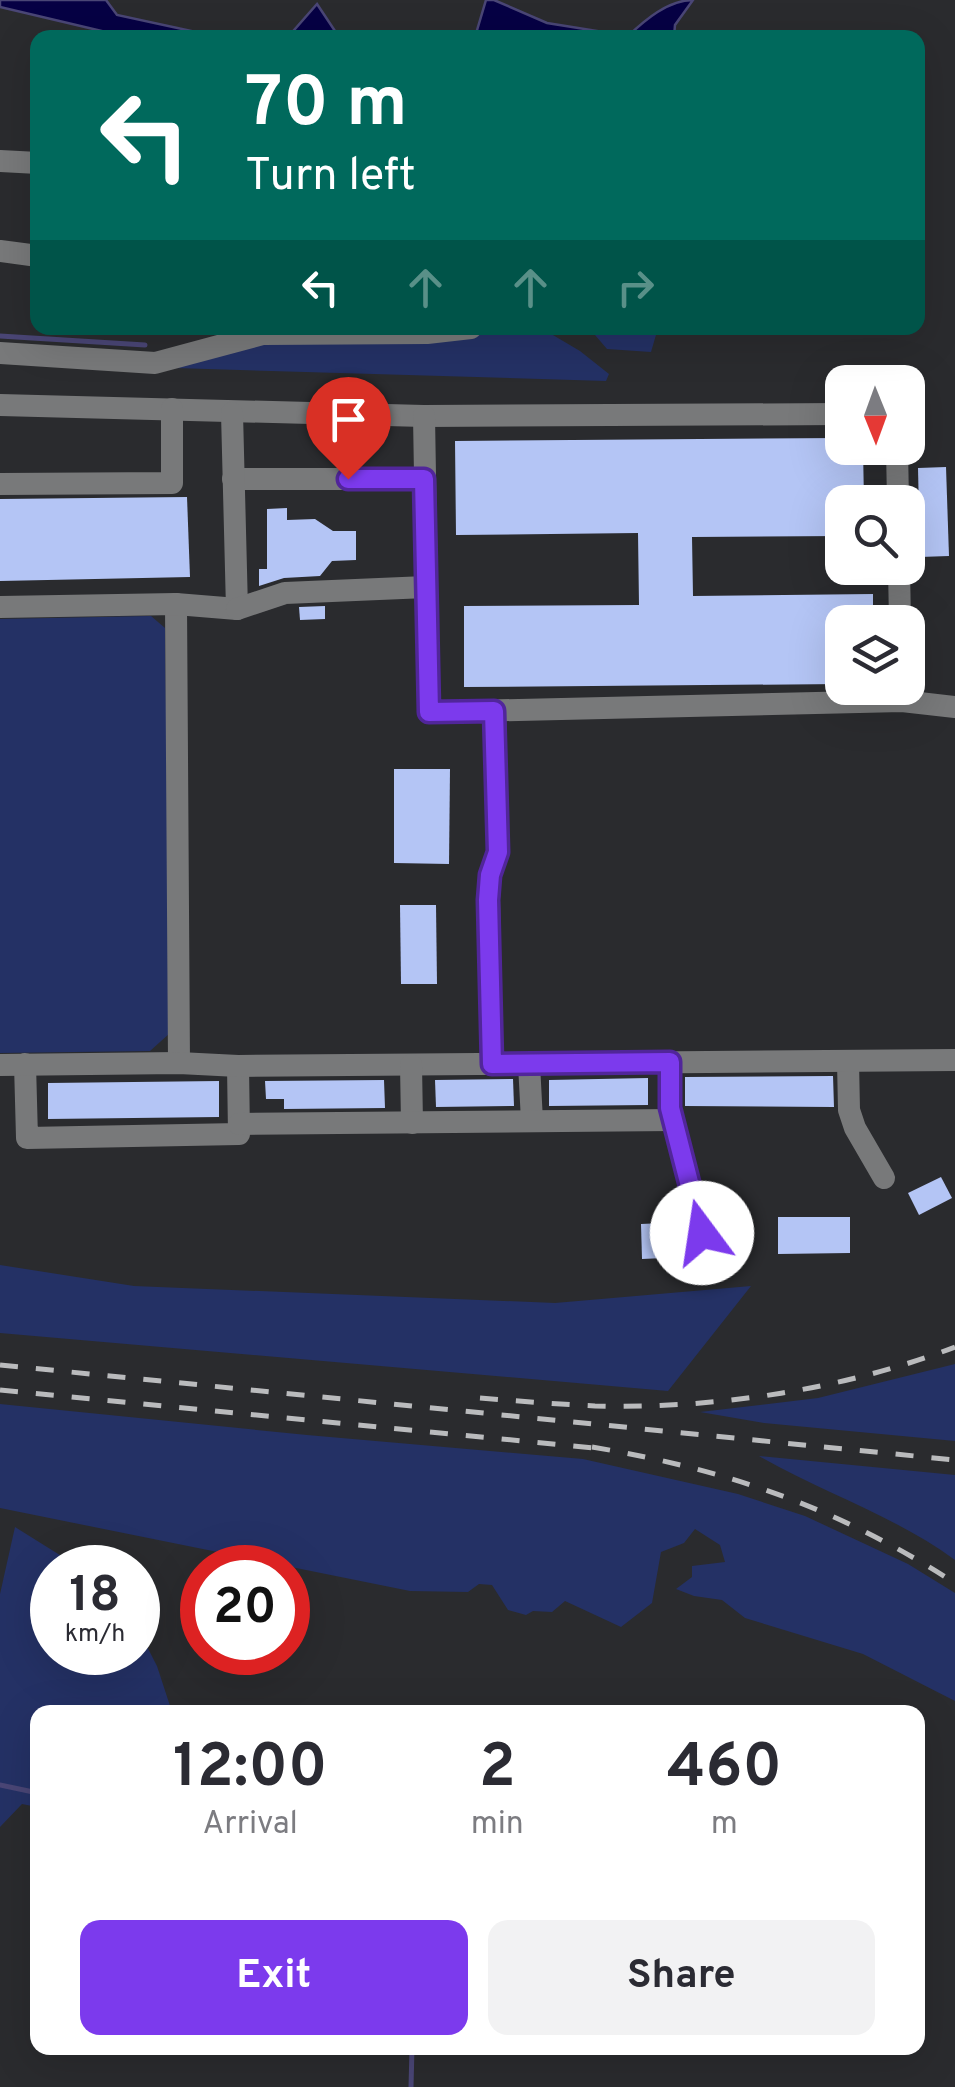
<!DOCTYPE html>
<html lang="en">
<head>
<meta charset="utf-8">
<style>
	:root { --surface:#fff; --page:#f2f2f3; --text:#2b2b33; --muted:#7c7c81; --accent:#7c3aed }
	body { margin:0; font-family:Overpass,sans-serif; background:var(--page); color:var(--text); height:100vh; display:flex; flex-direction:column; font-size:38px; white-space:nowrap }
	* { box-sizing:border-box; margin:0 }
	p { font-size:32px; color:var(--muted) }
	.icon { flex:none; width:55px; height:55px; fill:none; stroke:currentColor; stroke-width:2; stroke-linecap:round; stroke-linejoin:round }
	.map { position:relative; flex:1; overflow:hidden }
	.sheet { position:absolute; left:30px; top:1705px; width:895px; height:350px; display:flex; flex-direction:column; background:var(--surface); border-radius:20px; box-shadow:0 10px 40px #0002 }
	.sheet>* { flex:none }
	.hud { position:absolute; left:30px; top:30px; width:895px; height:305px; border-radius:20px; box-shadow:0 10px 40px #0002; background:#00695c; color:#fff; overflow:hidden }
	.needle { width:65px; rotate:179deg }
	.tools { position:absolute; left:825px; top:365px; display:grid; gap:20px }
	.tools a { display:grid; place-items:center; width:100px; height:100px; border-radius:20px; background:var(--surface); box-shadow:0 10px 40px #0002; font-size:50px }
	.speed { position:absolute; left:30px; top:1545px; display:flex; gap:20px; font-size:50px; font-weight:700; text-align:center }
	.speed>* { display:grid; place-content:center; width:130px; height:130px; border-radius:50%; background:var(--surface); box-shadow:0 10px 40px #0002; line-height:1 }
	.speed small { font-size:25px; font-weight:400 }
	.speed .limit { border:15px solid #d22; background:#fff; color:#111 }
	.pin { position:absolute; display:grid; place-items:center; width:85px; height:85px; color:#fff; margin:-102px -42px; border-radius:50% 50% 50% 0; rotate:-45deg; box-shadow:0 0 10px #0007 }
	.pin .icon { rotate:45deg }
	.me { position:absolute; width:110px; margin:-55px; rotate:346deg; stroke-linejoin:round; filter:drop-shadow(0 0 8px #0008) }
	.turn { display:flex; align-items:center; gap:35px; height:210px; padding:0 50px; font-size:45px }
	.turn .icon { width:130px; height:130px; stroke-width:2.5 }
	.turn b { display:block; font-size:70px; line-height:85px }
	.lanes { display:flex; align-items:center; height:95px; padding:0 50px; background:#0003; justify-content:center; gap:50px; direction:ltr }
	.lanes .off { opacity:.35 }
	.eta { display:flex; justify-content:space-evenly; align-items:center; height:170px; text-align:center }
	.eta b { font-size:60px; font-weight:700; line-height:70px }
	.primary-button { display:flex; gap:20px; margin-top:auto; padding:20px 50px }
	.primary-button a { flex:1; height:115px; border-radius:20px; background:var(--accent); color:#fff; font-size:40px; font-weight:700; line-height:115px; text-align:center }
	.primary-button a+a { background:var(--page); color:var(--text) }
	.map>svg:first-child { display:block }
	.green { fill:#243165 }
	.water { fill:#060044; stroke:#4a4676; stroke-width:2.5 }
	.lines { fill:none; stroke-linecap:round; stroke-linejoin:round }
	.stream { stroke:#4a4676; stroke-width:5 }
	.building { fill:#b4c5f5 }
	.minor { stroke:#78797a; stroke-width:22 }
	.rail { stroke:#babbbd; stroke-width:5; stroke-dasharray:18 18; stroke-linecap:butt }
	.route-casing { stroke:#51269a; stroke-width:25 }
	.route { stroke:#7c3aed; stroke-width:18 }
</style>
</head>
<body>
<div class="map">
<svg width="955" height="2087" viewBox="0 0 955 2087">
	<rect width="100%" height="100%" fill="#2a2b2e"/>
	<g class="green">
		<path d="M489,328h52l39,23 29,23 -3,7 -432,-13 89,-31 196,-2z"/>
		<path d="M589,328h69l-7,24 -44,-3z"/>
		<path d="M151,616l14,12 5,405 -20,18 -150,2v-434z"/>
		<path d="M0,1265l134,21 421,17 196,-17 -83,105 -668,-58z"/>
		<path d="M955,1364v77l-191,-18 -64,-11 118,-14z"/>
		<path d="M0,1404l307,31 276,24 155,35 67,22 103,48 47,29v108l-92,-47 -118,-36 -23,-18 -28,-4 -18,-7 16,-12v-11l33,-4 -5,-17 -25,-16 -11,14 -23,9 -9,51 -31,24 -56,-26 -13,11 -19,-1 -7,4 -18,-5 -16,-25 -13,-1 -11,8 -58,-1 -410,-83z"/>
		<path d="M759,1456l196,19v85c-60,-44 -131,-67 -196,-104z"/>
		<path d="M15,1527l64,40 -27,1v84h86v-23l19,37 15,46h-134l-1,95 -15,-3 -22,23v-233z"/>
	</g>
	<g class="water">
		<path d="M0,0h106l11,15 102,22h-92l-127,-30z"/>
		<path d="M486,0h8l53,23 81,13c17,-16 40,-36 65,-36l-18,25 -1,12h-199z"/>
		<path d="M317,4l22,33h-51z"/>
	</g>
	<g class="lines">
		<g class="stream">
			<path d="M0,336l145,9"/>
			<path d="M0,1785l38,8"/>
			<path d="M411,2087l1,-39"/>
		</g>
	</g>
	<g class="building">
		<path d="M842,438v10h21l1,54h-22v34l-150,1 1,59 180,-2v28h-31v62l-378,3v-81l175,-1 -1,-72 -182,2 -1,-94z"/>
		<path d="M946,467l3,89 -29,1 -2,-89z"/>
		<path d="M187,497l3,80 -190,4v-82z"/>
		<path d="M287,508v12l28,-1 18,12h23v29l-24,1 -12,15 -36,2 -25,8v-17h8v-60z"/>
		<path d="M325,606v13l-25,1 -1,-13z"/>
		<path d="M394,769h56l-1,95 -55,-1z"/>
		<path d="M400,905h36l1,79h-36z"/>
		<path d="M833,1076l1,31 -149,-1v-29z"/>
		<path d="M648,1078v27l-99,1v-26z"/>
		<path d="M513,1079l1,27 -78,1 -1,-27z"/>
		<path d="M384,1080l1,28 -101,1v-10h-18l-1,-18z"/>
		<path d="M219,1081v36l-171,2v-36z"/>
		<path d="M941,1177l11,21 -33,17 -11,-22z"/>
		<path d="M778,1217h72v36l-72,1z"/>
		<path d="M684,1222l2,35 -44,2 -1,-35z"/>
		<path d="M735,1230h14v25h-13z"/>
	</g>
	<g class="lines">
		<g class="minor">
			<path d="M0,161l38,2"/>
			<path d="M0,251l38,5"/>
			<path d="M0,353l155,10 108,-29 164,-1 44,-5"/>
			<path d="M0,405l424,11 418,-2"/>
			<path d="M424,416l5,296 473,-11 53,6"/>
			<path d="M897,448l1,54"/>
			<path d="M233,479h192"/>
			<path d="M0,484l172,-1v-74"/>
			<path d="M899,568l1,54"/>
			<path d="M176,604l3,459"/>
			<path d="M0,607l176,-3 61,5 -5,-196"/>
			<path d="M237,609l48,-16 141,-6"/>
			<path d="M848,1061l1,49 6,18 29,50"/>
			<path d="M670,1063v45l32,125"/>
			<path d="M25,1064l2,74 212,-4 -1,-68"/>
			<path d="M492,1064l-3,-165 1,-24 8,-23 -3,-141"/>
			<path d="M529,1064l3,57"/>
			<path d="M0,1065l179,-2 59,3 717,-6"/>
			<path d="M411,1065l1,58"/>
			<path d="M239,1124l434,-4"/>
		</g>
		<g class="rail">
			<path d="M0,1365l955,95"/>
			<path d="M0,1390l605,59"/>
			<path d="M480,1398c38,3 76,6 115,8 119,3 248,-16 360,-59"/>
			<path d="M592,1447c137,23 246,61 363,136"/>
		</g>
	</g>
	<g class="lines">
		<g class="route-casing">
			<path id="route" d="M348,479h76l5,233 65,-1 4,141 -8,23 -2,25 4,164 178,-2v46l32,125"/>
		</g>
		<use href="#route" class="route"/>
	</g>
</svg>
<div class="tools">
<a><svg class="needle" viewBox="-14 -14 28 28"><path d="M0-13l5 13h-10z" fill="#e53935"/><path d="M0 13l5-13h-10z" fill="#7c7c81"/></svg></a>
<a><svg class="icon" aria-label="search" viewBox="0 0 24 24"><circle cx="10" cy="10" r="6"/><path d="M15 15l6 6"/></svg></a>
<a><svg class="icon" aria-label="layers" viewBox="0 0 24 24"><path d="M12 4l9 5-9 5-9-5zM3 14l9 5 9-5"/></svg></a>
</div>
<div class="speed"><div>18<small>km/h</small></div><div class="limit">20</div></div>
<div class="pin" style="left:348px;top:479px;background:#d93025"><svg class="icon" aria-label="arrive" viewBox="0 0 24 24"><path d="M6 21V4h12l-3 4 3 4H6"/></svg></div>
<svg class="me" style="left:702px;top:1233px" viewBox="-20 -20 40 40"><circle r="19" fill="#fff"/><path d="M0-13L10 11 0 6-10 11z" fill="#7c3aed"/></svg>
<div class="hud">
<div class="turn"><svg class="icon" aria-label="left" viewBox="0 0 24 24"><path d="M17 20v-9H6M10 6l-5 5 5 5"/></svg><div><b>70 m</b>Turn left</div></div>
<div class="lanes"><svg class="icon" aria-label="left" viewBox="0 0 24 24"><path d="M17 20v-9H6M10 6l-5 5 5 5"/></svg><svg class="icon off" aria-label="ahead" viewBox="0 0 24 24"><path d="M12 20V5M6 11l6-6 6 6"/></svg><svg class="icon off" aria-label="ahead" viewBox="0 0 24 24"><path d="M12 20V5M6 11l6-6 6 6"/></svg><svg class="icon off" aria-label="right" viewBox="0 0 24 24"><path d="M7 20v-9h11M14 6l5 5-5 5"/></svg></div>
</div>
<section class="sheet">
<div class="eta">
<div><b>12:00</b><p>Arrival</p></div>
<div><b>2</b><p>min</p></div>
<div><b>460</b><p>m</p></div>
</div>
<div class="primary-button"><a>Exit</a><a>Share</a></div>
</section>
</div>
</body>
</html>
